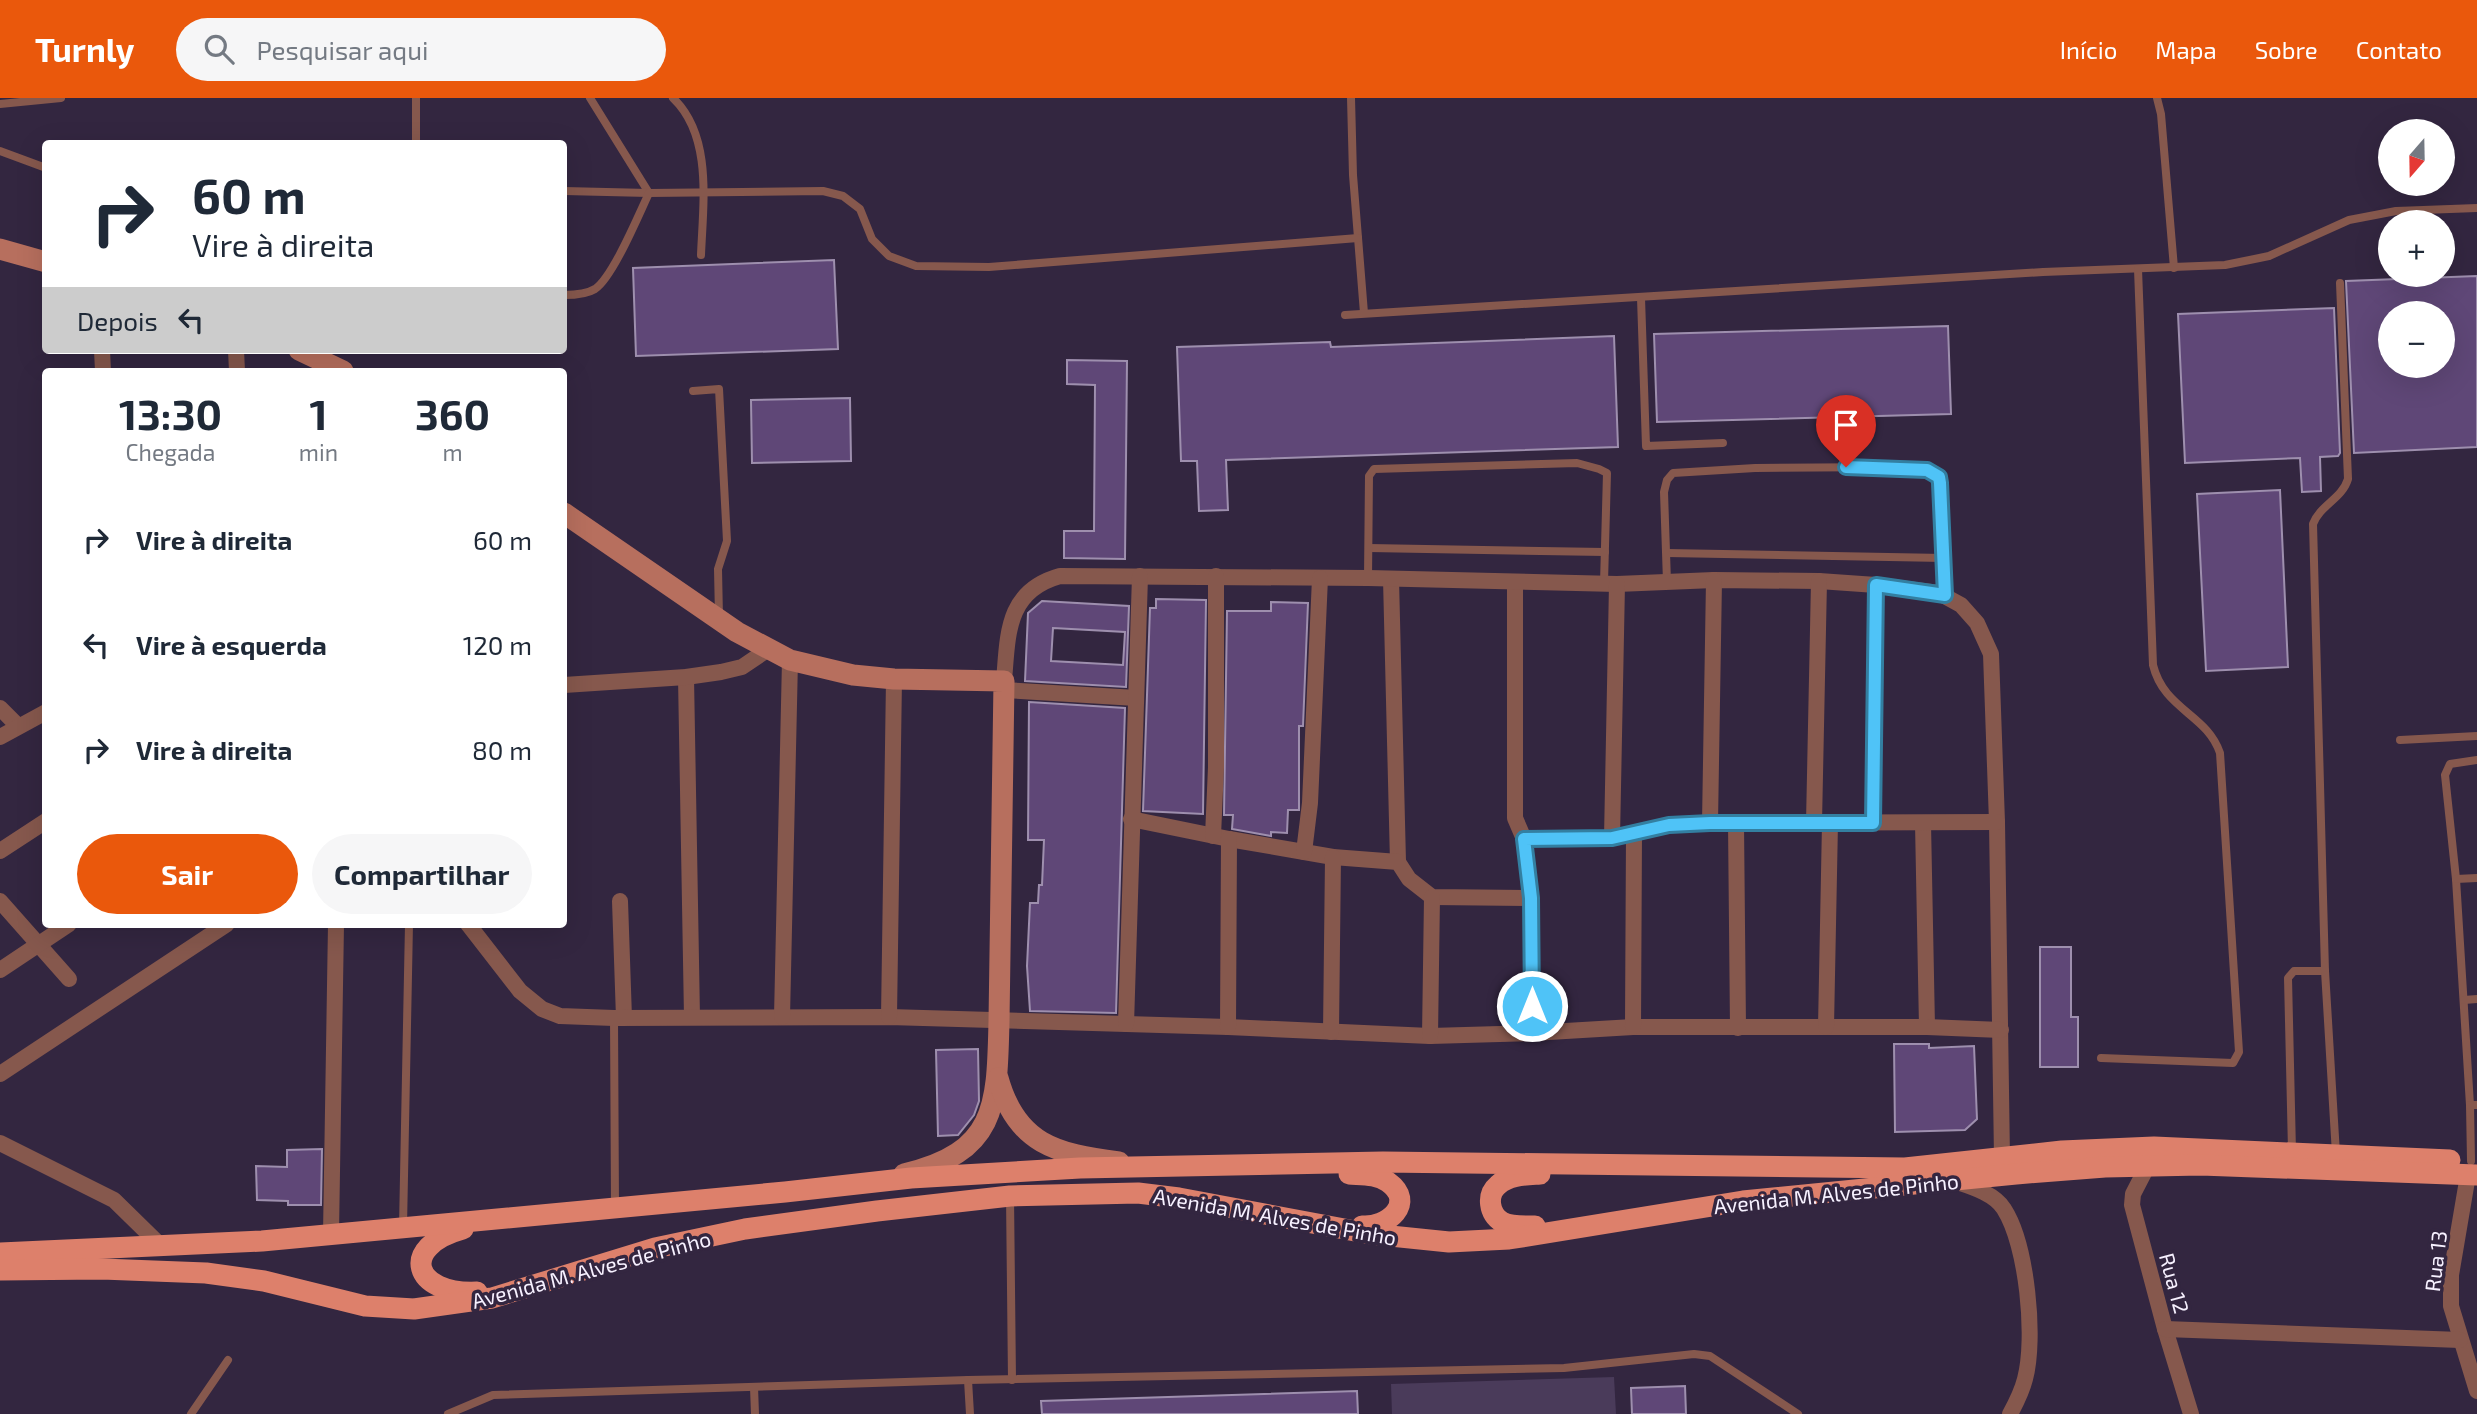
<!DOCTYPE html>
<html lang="pt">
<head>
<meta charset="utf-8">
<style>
	:root { --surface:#fff; --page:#f6f6f7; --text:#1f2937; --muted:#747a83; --accent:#ea580c }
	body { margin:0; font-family:"Exo 2",sans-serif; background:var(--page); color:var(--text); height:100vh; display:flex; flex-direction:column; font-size:26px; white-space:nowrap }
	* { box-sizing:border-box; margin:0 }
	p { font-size:23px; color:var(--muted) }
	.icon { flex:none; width:38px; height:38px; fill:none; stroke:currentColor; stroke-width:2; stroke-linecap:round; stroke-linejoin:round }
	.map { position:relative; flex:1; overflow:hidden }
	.drawer { position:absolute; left:42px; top:270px; width:525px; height:560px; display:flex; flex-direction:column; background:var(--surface); border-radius:7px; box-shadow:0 7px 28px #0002 }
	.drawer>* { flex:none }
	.banner { position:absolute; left:42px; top:42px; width:525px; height:214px; border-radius:7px; box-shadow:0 7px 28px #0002; background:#fff; color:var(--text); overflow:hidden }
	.needle { width:46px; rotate:200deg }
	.tools { position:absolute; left:2378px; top:21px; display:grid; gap:14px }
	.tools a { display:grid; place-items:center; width:77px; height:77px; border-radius:50%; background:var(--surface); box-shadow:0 7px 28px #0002; font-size:35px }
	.pin { position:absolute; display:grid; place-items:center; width:60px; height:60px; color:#fff; margin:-72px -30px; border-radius:50% 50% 50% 0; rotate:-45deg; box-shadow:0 0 7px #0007 }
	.pin .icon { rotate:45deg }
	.me { position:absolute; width:77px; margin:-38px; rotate:0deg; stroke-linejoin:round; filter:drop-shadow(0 0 5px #0008) }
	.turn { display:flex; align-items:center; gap:24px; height:147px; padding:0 35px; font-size:32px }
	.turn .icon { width:91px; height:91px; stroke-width:2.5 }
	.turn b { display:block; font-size:49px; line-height:60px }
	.then { display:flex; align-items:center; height:66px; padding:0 35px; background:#0003; gap:14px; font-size:26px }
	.eta { display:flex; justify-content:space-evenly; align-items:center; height:119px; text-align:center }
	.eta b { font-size:42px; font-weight:700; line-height:49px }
	.action { display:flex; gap:14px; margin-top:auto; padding:14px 35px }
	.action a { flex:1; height:80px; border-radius:42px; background:var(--accent); color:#fff; font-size:28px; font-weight:700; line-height:80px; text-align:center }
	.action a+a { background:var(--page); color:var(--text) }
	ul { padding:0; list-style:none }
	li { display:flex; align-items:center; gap:21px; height:105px; padding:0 35px }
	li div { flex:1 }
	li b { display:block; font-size:26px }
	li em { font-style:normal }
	header { display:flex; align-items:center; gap:42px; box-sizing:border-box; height:98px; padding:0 35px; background:var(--accent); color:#fff }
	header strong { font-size:33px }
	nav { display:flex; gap:38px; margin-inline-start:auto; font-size:24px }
	.search { width:490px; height:63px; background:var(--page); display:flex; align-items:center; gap:18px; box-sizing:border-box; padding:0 24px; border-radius:38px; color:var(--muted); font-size:26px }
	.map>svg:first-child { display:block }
	.green { fill:#4a3b5a }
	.building { fill:#5f4777; stroke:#9e8fae; stroke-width:2; fill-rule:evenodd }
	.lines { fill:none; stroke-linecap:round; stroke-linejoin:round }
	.lane { stroke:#86584d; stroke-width:8 }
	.street { stroke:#86584d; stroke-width:16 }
	.secondary { stroke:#b76f5e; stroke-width:21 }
	.primary { stroke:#dd806b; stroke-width:21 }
	.route-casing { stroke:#337fa1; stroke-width:18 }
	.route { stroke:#4fc3f7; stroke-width:12 }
	.labels { text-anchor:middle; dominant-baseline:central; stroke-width:7; stroke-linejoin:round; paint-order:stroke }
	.street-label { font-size:21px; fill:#f7f1ff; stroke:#332640 }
</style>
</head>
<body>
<header>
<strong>Turnly</strong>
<div class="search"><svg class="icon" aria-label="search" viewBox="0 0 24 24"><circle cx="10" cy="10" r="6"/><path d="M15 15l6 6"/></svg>Pesquisar aqui</div>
<nav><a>Início</a><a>Mapa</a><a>Sobre</a><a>Contato</a></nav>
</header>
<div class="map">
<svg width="2477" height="1316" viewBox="0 0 2477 1316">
	<rect width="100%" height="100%" fill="#332640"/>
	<path class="green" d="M1614,1279l2,37h-224l-1,-30z"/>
	<g class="building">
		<path d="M834,162l4,89 -202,7 -3,-88z"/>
		<path d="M2477,178v171l-123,6 -8,-172zM2390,215h53v53h-53z"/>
		<path d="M2334,210l6,145 -2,3 -18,1 1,34 -19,1 -2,-34 -115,5 -7,-149z"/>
		<path d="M1948,228l3,88 -294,8 -3,-88z"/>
		<path d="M1614,238l4,111 -392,13 2,50 -29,1 -2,-50h-16l-4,-114 153,-5 1,5z"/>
		<path d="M1067,262l60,1 -2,198 -61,-1v-27h30l1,-146 -28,-1z"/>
		<path d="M850,300l1,63 -99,2 -1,-63z"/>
		<path d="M2280,392l8,177 -82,4 -9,-177z"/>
		<path d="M1156,501l50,1 -3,214 -60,-3 7,-203h6z"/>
		<path d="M1042,503l87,5 -3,81 -101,-6 3,-68zM1053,530l72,4 -2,33 -72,-4z"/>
		<path d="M1271,504l37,1 -5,123h-4v84h-11l-1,23 -16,-1v4l-39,-7 1,-14h-9l3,-204h44z"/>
		<path d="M1029,604l96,6 -9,305 -86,-2 -3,-45 3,-63h8l1,-18h3l2,-45h-16z"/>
		<path d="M2040,849h31v70h7v50h-38z"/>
		<path d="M1894,946h35v4l45,-2 3,73 -12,11 -70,2z"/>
		<path d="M978,951l1,52 -5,14 -16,20 -20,1 -2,-86z"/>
		<path d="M322,1051l-1,56h-33v-4l-31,-1 -1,-34 31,1v-17z"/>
		<path d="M1685,1288l1,28h-54l-1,-26z"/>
		<path d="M1357,1293l1,23h-316l-1,-13z"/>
	</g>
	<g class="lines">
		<g class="lane">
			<path d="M590,0l59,95"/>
			<path d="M673,0c40,38 30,106 28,157"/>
			<path d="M1351,0l2,77 11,138"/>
			<path d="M2157,0l4,16 13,154"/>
			<path d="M0,6l61,-6"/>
			<path d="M416,46v-46"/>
			<path d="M0,53l46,17"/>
			<path d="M564,93l85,2"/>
			<path d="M564,197c9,0 23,-1 31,-6 18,-12 44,-75 54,-96l174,-2 20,5 17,13 12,30 17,17 27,10 73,1 369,-29"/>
			<path d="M1641,200l5,148 77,-3"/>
			<path d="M1345,217l698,-43 182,-7 44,-9 80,-36 47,-9 81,-3"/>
			<path d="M693,293l26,-2 8,152 -9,28 1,48"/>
			<path d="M1369,450l236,4"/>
			<path d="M1667,455l277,5"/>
			<path d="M1368,480l1,-102 5,-7 203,-6 22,6 8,4 -3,110"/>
			<path d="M1667,484l-3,-90 3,-12 6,-7 82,-5 138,-1 34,3 12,6 6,119"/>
			<path d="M2400,642l77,-4"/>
			<path d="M2477,662l-27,4 -5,11 11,104 14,226h7"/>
			<path d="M2456,781l21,-1"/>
			<path d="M2464,902l13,-1"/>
			<path d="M614,920l1,189"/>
			<path d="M2101,960l132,5 6,-11 -19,-299c-13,-39 -56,-43 -67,-88l-15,-396"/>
			<path d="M2470,1007l1,56"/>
			<path d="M2292,1053l-4,-173 6,-7h31"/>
			<path d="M2336,1056l-11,-183 -12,-447c7,-19 29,-25 35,-45l-8,-196"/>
			<path d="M1010,1098l2,184"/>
			<path d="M403,1129l6,-303"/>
			<path d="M968,1282l2,34"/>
			<path d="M754,1289l1,27"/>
			<path d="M191,1316l37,-54"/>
			<path d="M448,1316l45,-19 475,-15 596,-12 130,-14 16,2 88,58"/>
		</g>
		<g class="street">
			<path d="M102,252l1,21"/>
			<path d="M236,252l1,21"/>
			<path d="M1391,481l7,283"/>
			<path d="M1515,484v236l9,21 7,59 1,135"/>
			<path d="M686,579l6,340"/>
			<path d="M1004,583c4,-47 2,-90 56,-105l308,2 249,6 97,-4 105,1 57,4 63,8 22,12 16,18 14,31 6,168 5,336"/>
			<path d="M564,587l122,-8 35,-5 21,-5 25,-17"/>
			<path d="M1004,592l132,8"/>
			<path d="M0,610l18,18"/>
			<path d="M0,639l46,-25"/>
			<path d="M1131,721l98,20 104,18 65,5 11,17 23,18 99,1"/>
			<path d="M1710,725l4,-243"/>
			<path d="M1736,725l2,205"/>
			<path d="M1814,725l5,-242"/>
			<path d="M1873,725l3,-238"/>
			<path d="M1923,725l4,204"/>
			<path d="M1213,738l3,-69v-191"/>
			<path d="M1612,740l5,-254"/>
			<path d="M1524,741l88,-1 57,-13 41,-2 287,-1"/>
			<path d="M0,753l46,-30"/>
			<path d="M1304,754l6,-49 10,-225"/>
			<path d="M0,803l69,78"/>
			<path d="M620,803l4,117"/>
			<path d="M468,826l52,67 22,18 18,7 54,2 275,-1 339,10 202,9 102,-3 101,-6h294l74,3"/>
			<path d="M0,872l69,-46"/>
			<path d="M782,919l8,-357"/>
			<path d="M889,919l5,-338"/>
			<path d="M1126,926l14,-448"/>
			<path d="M1228,929l1,-188"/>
			<path d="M1633,929l1,-194"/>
			<path d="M1826,929l4,-204"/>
			<path d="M1331,934l2,-175"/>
			<path d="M1430,938l2,-139"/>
			<path d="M0,976l227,-150"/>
			<path d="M0,1045l114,57 48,47"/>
			<path d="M2148,1067l-15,29 -1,11 33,124 26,85"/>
			<path d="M2468,1077l-17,100v31l26,85"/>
			<path d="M1957,1084c15,5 38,12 47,27 23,36 32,129 21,170 -3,12 -9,24 -15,35"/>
			<path d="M331,1136l5,-310"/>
			<path d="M2165,1231l295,11"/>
		</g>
		<g class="secondary">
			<path d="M0,151l46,13"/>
			<path d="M299,252l44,21"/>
			<path d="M564,415l173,119 53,28 63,15 41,4 110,2 -5,340c-2,83 -1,131 -95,153"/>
			<path d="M998,980c18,66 58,76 121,84"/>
		</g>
		<g class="primary">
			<path d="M1349,1076c13,1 28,0 39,8 29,21 -1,46 -26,44"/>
			<path d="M1535,1128c-11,0 -24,1 -33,-4 -13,-8 -16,-27 -4,-37 11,-10 28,-10 42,-11"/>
			<path d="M463,1131c-65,18 -50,66 14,63"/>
			<path d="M0,1155l262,-12 523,-49 126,-14 169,-10 303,-6 522,6 157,-17 92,-4 296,13"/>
			<path d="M0,1172l102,-1 104,4 58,8 101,25 49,3 78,-11 163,-50 90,-19 132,-18 133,-15 128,-3 41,5 192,36 78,8 60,-3 234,-38 273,-27 89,-7 96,-2 276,10"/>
		</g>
	</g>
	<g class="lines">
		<g class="route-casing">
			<path id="route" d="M1532,908l-1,-108 -7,-59 88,-1 57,-13 41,-2h163l3,-238 69,10 -5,-112 -1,-6 -12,-7 -81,-3"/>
		</g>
		<use href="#route" class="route"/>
	</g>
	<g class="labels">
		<g class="street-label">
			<text transform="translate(1836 1095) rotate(-6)">Avenida M. Alves de Pinho</text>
			<text transform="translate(1275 1118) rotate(10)">Avenida M. Alves de Pinho</text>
			<text transform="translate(2435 1163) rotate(-83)">Rua 13</text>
			<text transform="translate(591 1171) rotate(-15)">Avenida M. Alves de Pinho</text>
			<text transform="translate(2175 1185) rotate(75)">Rua 12</text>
		</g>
	</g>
</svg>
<div class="tools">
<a><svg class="needle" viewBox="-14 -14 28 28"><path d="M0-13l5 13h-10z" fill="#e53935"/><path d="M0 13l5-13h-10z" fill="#747a83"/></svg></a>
<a>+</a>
<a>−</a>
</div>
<div class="pin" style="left:1846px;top:369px;background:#d93025"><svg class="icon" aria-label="arrive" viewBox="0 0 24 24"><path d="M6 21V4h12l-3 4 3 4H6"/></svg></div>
<svg class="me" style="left:1532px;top:908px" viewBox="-20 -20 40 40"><circle r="17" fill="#4fc3f7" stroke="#fff" stroke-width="3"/><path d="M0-11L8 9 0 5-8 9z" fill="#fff"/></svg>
<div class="banner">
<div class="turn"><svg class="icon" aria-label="right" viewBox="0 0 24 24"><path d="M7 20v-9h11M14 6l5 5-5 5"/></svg><div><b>60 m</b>Vire à direita</div></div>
<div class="then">Depois<svg class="icon" aria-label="left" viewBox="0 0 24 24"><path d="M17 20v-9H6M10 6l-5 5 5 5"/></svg></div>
</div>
<section class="drawer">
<div class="eta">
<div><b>13:30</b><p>Chegada</p></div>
<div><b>1</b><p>min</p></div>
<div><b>360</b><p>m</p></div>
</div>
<ul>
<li><svg class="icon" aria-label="right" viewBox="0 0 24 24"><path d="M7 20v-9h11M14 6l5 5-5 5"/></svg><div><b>Vire à direita</b></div><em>60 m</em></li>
<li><svg class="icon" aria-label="left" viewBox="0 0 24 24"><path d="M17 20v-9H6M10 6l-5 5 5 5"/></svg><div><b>Vire à esquerda</b></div><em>120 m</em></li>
<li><svg class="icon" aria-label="right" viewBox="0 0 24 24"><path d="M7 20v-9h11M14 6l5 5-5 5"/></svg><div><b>Vire à direita</b></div><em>80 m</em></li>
</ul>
<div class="action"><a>Sair</a><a>Compartilhar</a></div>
</section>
</div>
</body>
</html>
